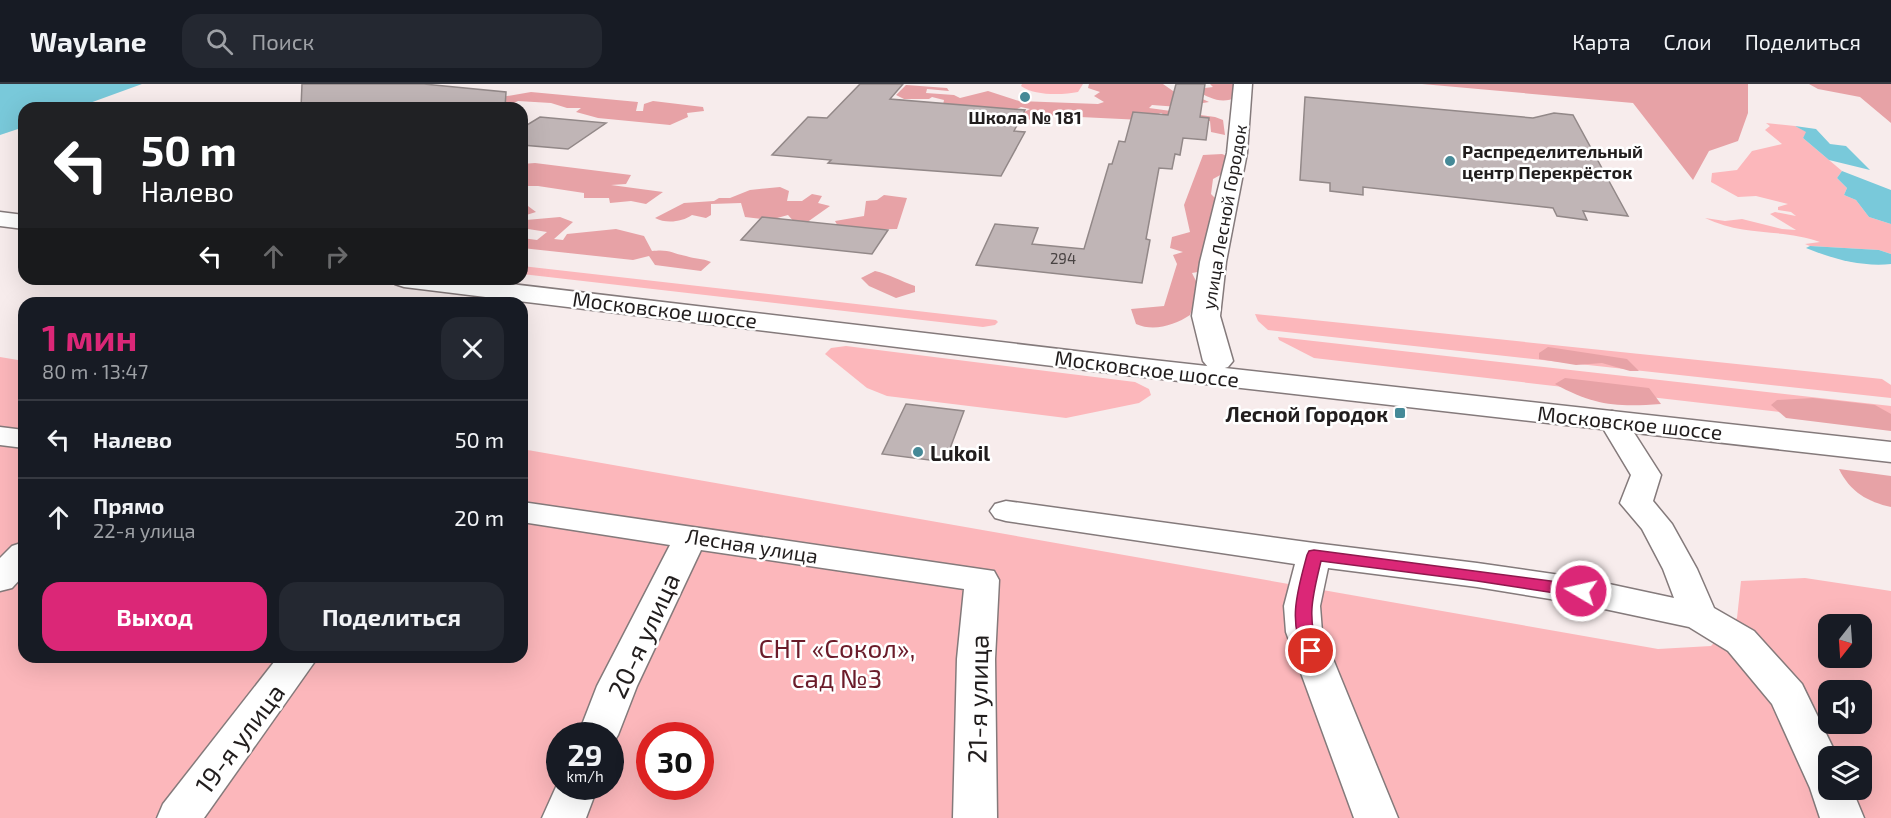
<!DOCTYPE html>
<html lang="ru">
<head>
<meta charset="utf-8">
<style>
	:root { --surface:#171b24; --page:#242831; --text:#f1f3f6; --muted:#9ea1a6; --line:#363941; --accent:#db2777 }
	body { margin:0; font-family:"Exo 2",sans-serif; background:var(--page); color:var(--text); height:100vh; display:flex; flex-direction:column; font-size:22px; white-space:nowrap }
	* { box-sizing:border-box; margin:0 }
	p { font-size:20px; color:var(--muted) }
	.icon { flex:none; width:33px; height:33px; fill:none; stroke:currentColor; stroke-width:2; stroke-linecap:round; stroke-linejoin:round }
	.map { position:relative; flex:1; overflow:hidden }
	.details { position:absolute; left:18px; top:213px; width:510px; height:366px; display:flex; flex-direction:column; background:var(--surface); border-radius:18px; box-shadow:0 6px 24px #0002 }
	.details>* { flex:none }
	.banner { position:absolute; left:18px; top:18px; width:510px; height:183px; border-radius:18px; box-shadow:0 6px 24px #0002; background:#202124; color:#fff; overflow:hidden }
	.needle { width:39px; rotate:197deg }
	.fabs { position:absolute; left:1818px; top:530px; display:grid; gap:12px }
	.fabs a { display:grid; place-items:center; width:54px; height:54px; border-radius:12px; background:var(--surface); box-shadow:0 6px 24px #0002; font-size:30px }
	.speed { position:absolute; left:546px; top:638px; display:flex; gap:12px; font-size:30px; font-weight:700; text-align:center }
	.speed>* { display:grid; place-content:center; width:78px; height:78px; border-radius:50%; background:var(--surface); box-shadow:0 6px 24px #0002; line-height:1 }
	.speed small { font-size:15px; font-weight:400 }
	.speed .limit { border:9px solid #d22; background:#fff; color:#111 }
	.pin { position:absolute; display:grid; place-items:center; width:51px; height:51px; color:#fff; margin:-26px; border:3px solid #fff; border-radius:50%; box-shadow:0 2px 6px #0007 }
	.me { position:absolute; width:66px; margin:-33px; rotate:279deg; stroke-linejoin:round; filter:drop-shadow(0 0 4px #0008) }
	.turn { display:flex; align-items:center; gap:21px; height:126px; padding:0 24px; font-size:27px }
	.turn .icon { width:78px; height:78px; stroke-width:2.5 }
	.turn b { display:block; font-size:42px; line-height:51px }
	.lanes { display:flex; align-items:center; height:57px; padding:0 24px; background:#0003; justify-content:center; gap:30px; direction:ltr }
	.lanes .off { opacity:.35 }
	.round { display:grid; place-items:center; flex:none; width:63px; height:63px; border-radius:18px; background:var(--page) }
	.headline { display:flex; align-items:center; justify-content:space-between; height:102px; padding:0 24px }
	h1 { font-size:36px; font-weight:700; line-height:45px; color:var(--accent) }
	.primary-button { display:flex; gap:12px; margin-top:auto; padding:12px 24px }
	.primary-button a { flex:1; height:69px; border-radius:18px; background:var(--accent); color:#fff; font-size:24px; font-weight:700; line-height:69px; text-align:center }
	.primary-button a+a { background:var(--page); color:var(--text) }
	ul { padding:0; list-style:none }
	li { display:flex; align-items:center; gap:18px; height:78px; padding:0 24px; border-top:2px solid var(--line) }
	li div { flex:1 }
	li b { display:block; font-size:22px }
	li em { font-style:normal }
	header { display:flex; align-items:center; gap:36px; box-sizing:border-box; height:84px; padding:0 30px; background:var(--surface); border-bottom:2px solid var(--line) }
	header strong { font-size:28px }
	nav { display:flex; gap:33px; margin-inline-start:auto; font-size:21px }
	.search { width:420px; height:54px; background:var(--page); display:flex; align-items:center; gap:15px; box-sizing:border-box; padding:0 21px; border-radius:18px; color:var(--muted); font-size:22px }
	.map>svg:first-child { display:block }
	.green { fill:#fcb7bb; fill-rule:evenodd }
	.forest { fill:#e7a2a6 }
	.water { fill:#79c9da }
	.building { fill:#c0b5b6; stroke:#928888; stroke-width:1.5 }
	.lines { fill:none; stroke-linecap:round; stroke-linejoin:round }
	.street-casing { stroke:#847a7b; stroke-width:3 }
	.secondary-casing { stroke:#847a7b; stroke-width:3 }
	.primary-casing { stroke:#847a7b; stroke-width:3 }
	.street { fill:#fff; fill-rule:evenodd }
	.secondary { fill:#fff; fill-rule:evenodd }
	.primary { fill:#fff; fill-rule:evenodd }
	.route { fill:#db2777; stroke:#8e194d; stroke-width:1.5 }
	.poi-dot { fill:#458997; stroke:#fff; stroke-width:2 }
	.labels { text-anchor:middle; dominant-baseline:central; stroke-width:5; stroke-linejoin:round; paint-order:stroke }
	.far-number-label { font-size:15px; fill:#494343 }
	.far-poi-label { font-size:18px; font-weight:bold; fill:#211d1d; stroke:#fff }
	.far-street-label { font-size:18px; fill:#211d1d; stroke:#fff }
	.street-label { font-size:21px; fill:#211d1d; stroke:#fff }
	.poi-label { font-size:21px; font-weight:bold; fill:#211d1d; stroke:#fff; text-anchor:end }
	.near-street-label { font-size:26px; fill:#211d1d; stroke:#fff }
	.near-park-label { font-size:26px; fill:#6b1c2a; stroke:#fff }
</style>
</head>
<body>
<header>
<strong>Waylane</strong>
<div class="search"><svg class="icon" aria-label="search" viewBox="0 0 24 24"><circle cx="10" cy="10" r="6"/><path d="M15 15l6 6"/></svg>Поиск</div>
<nav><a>Карта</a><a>Слои</a><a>Поделиться</a></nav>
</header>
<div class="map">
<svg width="1891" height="734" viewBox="0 0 1891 734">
	<rect width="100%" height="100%" fill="#f7ecec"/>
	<g class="green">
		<path d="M1022,0h61l-5,8c-15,3 -44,4 -57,-6z"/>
		<path d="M1766,39l29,3 12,6 -4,6 39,33 -5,7 10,10 -3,7 12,5 13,17 22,7v30l-12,-4 -69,-4 -5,-2 15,-2c-39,-14 -76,-5 -115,-24l20,3 17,-2 40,10 14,1 -26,-16 5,-2 21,4 -5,-4 -13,-2v-3l10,-3 -32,-8 -18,1 -27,-15 1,-9 25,-3 15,-19 30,-7 -17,-14 5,-4z"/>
		<path d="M522,182l474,54 2,2 -3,3 -12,2 -461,-53z"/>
		<path d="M1255,230l627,65 9,6v13l-623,-68 -10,-9z"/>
		<path d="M1278,253l613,69v19l-577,-67 -35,-18z"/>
		<path d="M846,262l289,36 14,7 2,6 -12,8 -73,15 -179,-22 -20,-8 -42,-34 6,-6z"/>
		<path d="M0,273l24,4v296h498v-208l1136,200 53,-3 26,-28 4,-37 64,-3 86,13v227h-1891zM1828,540h34v33h-34zM1828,606h34v33h-34zM560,651h50v51h-50zM650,651h50v51h-50zM1828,672h34v33h-34z"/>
	</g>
	<g class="forest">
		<path d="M1089,0h74l10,7 21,4 15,7 -30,5 -27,-2 -3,3 66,9 8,3 2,15 -14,-3 -1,-11c-17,0 -34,1 -49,-8l-19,7 -103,-5 -1,4 -6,2 -12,-7 10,-5 -9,-2 -6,3 -72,-5 1,-5 -12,-3 -3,2h-25l-8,-4 10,-10 41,3 2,3 -22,-2 -1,4 28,2 6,3 28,-7 31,10 79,3 6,-2 -10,-6 6,-4 -12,-4z"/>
		<path d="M1210,0h29l-2,13c-16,8 -26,1 -41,-6l1,-2 16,-2z"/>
		<path d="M1422,0h326v29l-10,28 -29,10 -16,29 -60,-77z"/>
		<path d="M1809,0h82v39l-31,-26 -42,-8z"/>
		<path d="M531,8l107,10 -2,9h7l1,-7 9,-3 50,6 1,4 -17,2 1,4 -18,8 -72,-7 -22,-6 5,-4h-14l-16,-5 -33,-2 -14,7h-24l22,-11z"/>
		<path d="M1222,70l5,2 10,10 -24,13 -2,15 11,11 -12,17 5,8 -1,39 -22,4 7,14 -9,28c-15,10 -36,17 -54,9l-5,-15 33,-3 13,-42 -4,-9 10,-3 -13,-4 2,-11 18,-5 -6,-27 19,-50z"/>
		<path d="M535,79l96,12 -5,9 -15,1 52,7 -17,12 -15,-3 -21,2 -1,-5h-25v-5l-46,-7h-16v-22z"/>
		<path d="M780,103l9,4 -2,10h15l10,-7 10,2 -4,7 12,3 -24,17h-11l-7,-8 -18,5 -25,-3 -4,-14 -30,1v11l-5,3 -14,-3c-10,7 -26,9 -37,3l29,-15 30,-2 5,-3h11l20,-8z"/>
		<path d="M884,111l23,3 -10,31 -57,1 -5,-9 29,-5 2,-15 11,-1z"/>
		<path d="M522,122h6l8,6 -13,4 3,4 34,-3 13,5 -19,17 9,1 4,-6 49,-5 28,7 8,15c17,-2 19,2 34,5 9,3 16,2 25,6l-10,9 -46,-6 -6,-9 -16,4 -111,-12v-10l15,2 10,-8 -25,-4z"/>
		<path d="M875,187c14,3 25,10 40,15v6l-19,6 -27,-12 -8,-8z"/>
		<path d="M1548,263l79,12 12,12h-9l-28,-8 -26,2 -37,-6v-6z"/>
		<path d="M1565,294l84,10 12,16c-43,3 -67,2 -106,-20z"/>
		<path d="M1813,314l62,7 16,9v17l-105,-13 -15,-13 6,-5z"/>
		<path d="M1839,385l52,7v31c-23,-5 -41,-15 -52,-38z"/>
	</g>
	<g class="water">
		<path d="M0,0h142l-66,24h-52v19l-24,8z"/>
		<path d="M1795,42l21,3 14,15 16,2 24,24 -41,-10 -26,-22 3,-6z"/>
		<path d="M1842,87l49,19v34l-22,-7 -13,-17 -12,-5 3,-7 -10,-10z"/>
		<path d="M1810,162l69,4 12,4v10c-29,3 -58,-5 -85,-16z"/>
	</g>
	<g class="building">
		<path d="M302,0h122l82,8 -1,16h-204z"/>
		<path d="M860,0h43l-13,15 135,11 -11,21 11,1 -24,44 -173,-13 3,-3 -59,-5 36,-38 19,1z"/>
		<path d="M1176,0h29l-5,33 9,1 -3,22 -23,-2 -3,17 -5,-1 -3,15 -13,-1 -13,71 4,1 -8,43 -166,-18 19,-41 43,4 -6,16 52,5 25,-85h3l7,-23 6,1 8,-30 35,3z"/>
		<path d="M1305,13l228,21 21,-5 19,2 55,101 -45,-5 4,9 -30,-4 -4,-8 -190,-21v8l-33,-4v-8l-30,-3z"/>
		<path d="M540,33l66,6 -38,26 -46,-4v-17z"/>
		<path d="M762,133l126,13 -16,24 -131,-14z"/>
		<path d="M906,320l58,7 -19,51 -63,-8z"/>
	</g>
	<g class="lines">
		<g class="street-casing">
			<g id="street">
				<path d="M1612,327l10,3 39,61 -8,26 19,23 25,45 17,39 40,23 48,53 35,72h-9v33h24l12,29h-44l-10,-30 -38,-84 -44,-53 -39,-24 -108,-23 -104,-17 -149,-19 -8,38 2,26 76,186h-44l-68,-186 -2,-26 11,-42 -289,-43 -11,-3 -5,-7 5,-7 11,-3 308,42 163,20 104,15 93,20 -11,-29 -21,-40 -22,-26 11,-28 -33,-55 4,-6z"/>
				<path d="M0,343l24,3v18l-24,-3z"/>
				<path d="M522,418l472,69 5,9 -4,79 2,159h-44l4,-159 7,-70 -263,-39 -64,136 -19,49 -8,13v-13h-32l19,-49 73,-141 -148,-23z"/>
				<path d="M24,458v33l-12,13 -12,3v-33l12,-12z"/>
				<path d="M278,573h40l-114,161h-47l6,-14z"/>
				<path d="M560,694v8h38l-12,32h-44z"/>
			</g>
		</g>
		<g class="secondary-casing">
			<path id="secondary" d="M1234,0h18l-5,69 -21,109 -6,54 13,45 -5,6 -10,3 -10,-3 -5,-6 -11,-45 8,-54 27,-109z"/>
		</g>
		<g class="primary-casing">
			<g id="primary">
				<path d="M0,128l24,3v14l-24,-3z"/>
				<path d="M391,195h78l666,79 756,84v20l-756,-86 -731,-89 -9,-3z"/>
			</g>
		</g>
		<use href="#street" class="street"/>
		<use href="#secondary" class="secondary"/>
		<use href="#primary" class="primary"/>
	</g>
	<path class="route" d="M1314,466l267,35 6,2 2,4 -2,4 -6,2 -104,-16 -156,-20c-8,34 -15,56 -2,90l-2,4 -6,2 -6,-2c-18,-33 -7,-66 2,-100l2,-4z"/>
	<g class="poi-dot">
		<circle cx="1025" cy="13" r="6"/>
		<circle cx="1450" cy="77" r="6"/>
		<rect x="1394" y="323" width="12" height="12" rx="3"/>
		<circle cx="918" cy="368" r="6"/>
	</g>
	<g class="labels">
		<g class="far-number-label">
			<text x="1063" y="174">294</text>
		</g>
		<g class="far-poi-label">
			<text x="1025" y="33">Школа № 181</text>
			<text x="1462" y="67" text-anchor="start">Распределительный<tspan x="1462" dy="21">центр Перекрёсток</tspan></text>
		</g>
		<g class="far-street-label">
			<text transform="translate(1224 133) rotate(-80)">улица Лесной Городок</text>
		</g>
		<g class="street-label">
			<text transform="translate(665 225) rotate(7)">Московское шоссе</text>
			<text transform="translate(1147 284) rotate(7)">Московское шоссе</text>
			<text transform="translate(1630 338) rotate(6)">Московское шоссе</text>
			<text transform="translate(752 461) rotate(9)">Лесная улица</text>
		</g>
		<g class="poi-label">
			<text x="1388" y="329">Лесной Городок</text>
			<text x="930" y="368" text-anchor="start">Lukoil</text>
		</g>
		<g class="near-street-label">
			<text transform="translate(643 551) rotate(-65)">20-я улица</text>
			<text transform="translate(977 615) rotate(-89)">21-я улица</text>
			<text transform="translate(239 654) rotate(-53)">19-я улица</text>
		</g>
		<g class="near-park-label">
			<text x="837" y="563">СНТ «Сокол»,<tspan x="837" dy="30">сад №3</tspan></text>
		</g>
	</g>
</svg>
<div class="fabs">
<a><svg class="needle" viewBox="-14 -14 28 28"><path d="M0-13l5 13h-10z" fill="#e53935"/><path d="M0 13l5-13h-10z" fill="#9ea1a6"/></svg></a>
<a><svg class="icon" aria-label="sound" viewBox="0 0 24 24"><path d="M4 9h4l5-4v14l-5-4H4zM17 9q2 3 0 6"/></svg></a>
<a><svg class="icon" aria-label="layers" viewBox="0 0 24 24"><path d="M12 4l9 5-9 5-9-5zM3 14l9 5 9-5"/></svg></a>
</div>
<div class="speed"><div>29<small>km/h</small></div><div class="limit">30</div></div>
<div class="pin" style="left:1311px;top:567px;background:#d93025"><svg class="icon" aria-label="arrive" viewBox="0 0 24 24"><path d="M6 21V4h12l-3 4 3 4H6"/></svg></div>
<svg class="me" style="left:1581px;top:507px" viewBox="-20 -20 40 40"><circle r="17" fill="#db2777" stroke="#fff" stroke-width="3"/><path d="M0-11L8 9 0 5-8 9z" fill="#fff"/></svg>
<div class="banner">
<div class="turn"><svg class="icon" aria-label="left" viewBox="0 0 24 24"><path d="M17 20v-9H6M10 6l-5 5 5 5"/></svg><div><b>50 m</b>Налево</div></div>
<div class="lanes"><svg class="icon" aria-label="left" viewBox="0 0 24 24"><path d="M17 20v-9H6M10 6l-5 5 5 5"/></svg><svg class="icon off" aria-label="ahead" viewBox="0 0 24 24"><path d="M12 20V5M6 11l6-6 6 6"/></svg><svg class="icon off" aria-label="right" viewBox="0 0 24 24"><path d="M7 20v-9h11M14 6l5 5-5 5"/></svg></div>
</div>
<section class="details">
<div class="headline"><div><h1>1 мин</h1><p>80 m · 13:47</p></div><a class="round"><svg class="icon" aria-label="close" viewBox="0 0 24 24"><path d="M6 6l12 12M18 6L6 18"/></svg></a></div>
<ul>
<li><svg class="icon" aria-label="left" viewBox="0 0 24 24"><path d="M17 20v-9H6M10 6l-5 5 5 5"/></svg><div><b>Налево</b></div><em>50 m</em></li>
<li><svg class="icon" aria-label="ahead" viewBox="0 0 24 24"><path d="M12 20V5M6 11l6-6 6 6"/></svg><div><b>Прямо</b><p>22-я улица</p></div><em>20 m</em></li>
</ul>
<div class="primary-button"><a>Выход</a><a>Поделиться</a></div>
</section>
</div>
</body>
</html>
